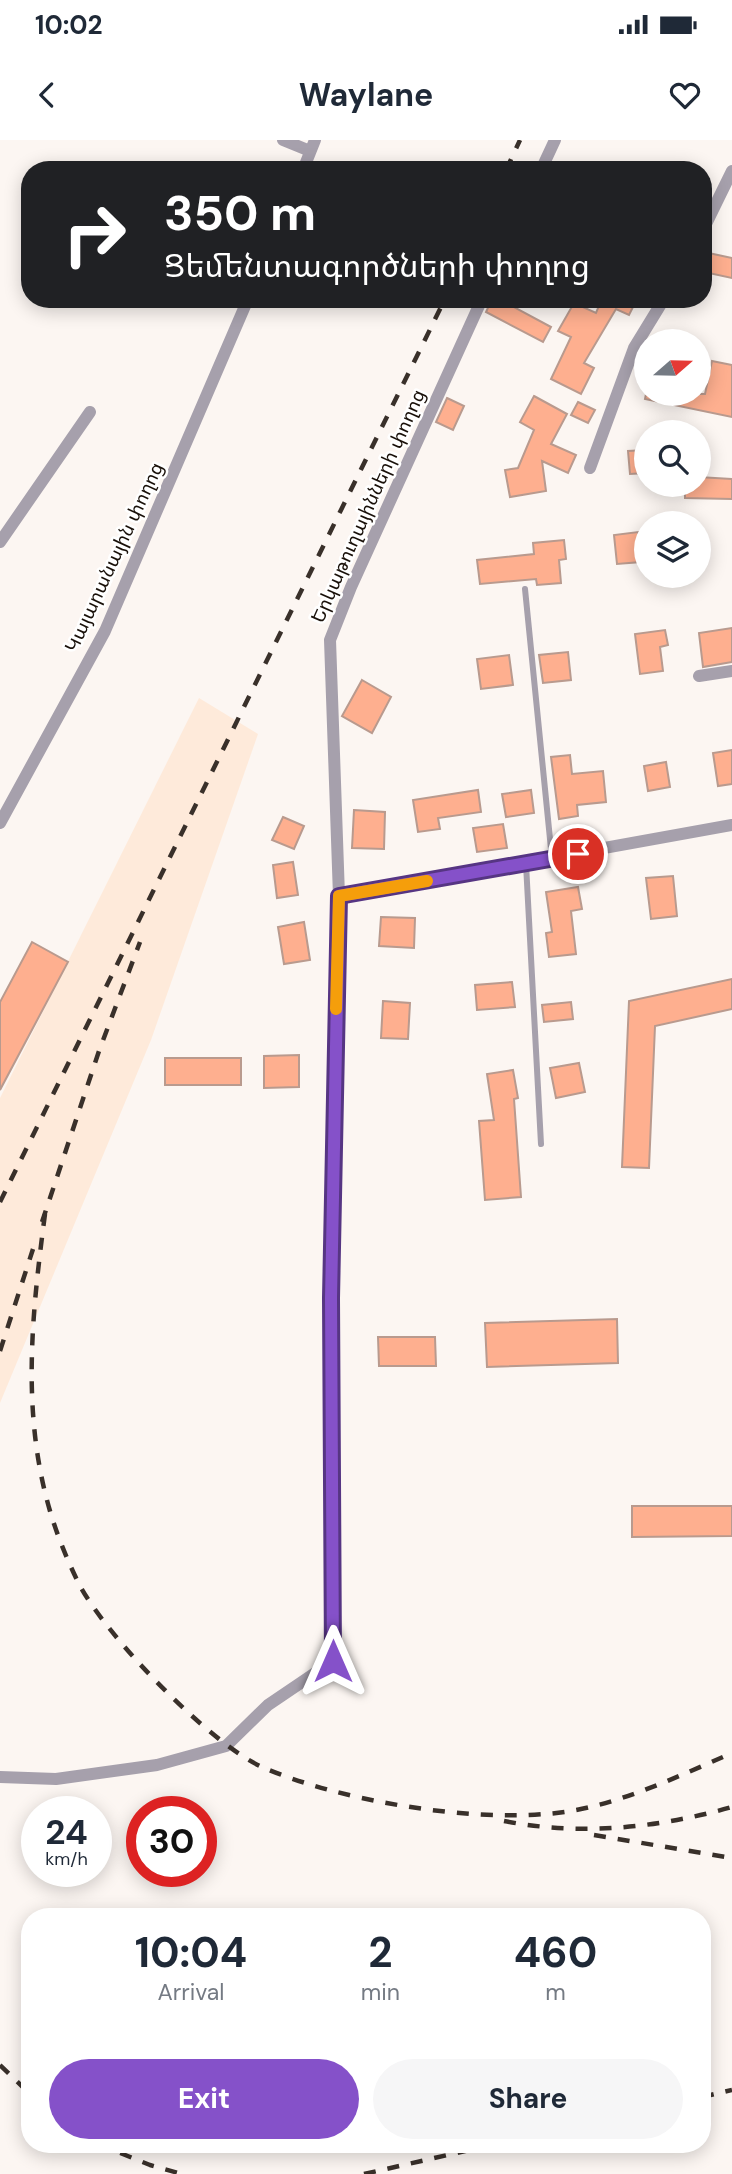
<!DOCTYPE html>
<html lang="en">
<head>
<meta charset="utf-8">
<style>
	:root { --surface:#fff; --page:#f6f6f7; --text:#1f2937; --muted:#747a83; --accent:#8551c9 }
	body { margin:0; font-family:"DM Sans","Noto Sans Armenian",sans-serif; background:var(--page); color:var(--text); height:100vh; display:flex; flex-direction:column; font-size:26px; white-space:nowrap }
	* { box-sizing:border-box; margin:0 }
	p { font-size:23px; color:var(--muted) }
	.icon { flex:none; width:38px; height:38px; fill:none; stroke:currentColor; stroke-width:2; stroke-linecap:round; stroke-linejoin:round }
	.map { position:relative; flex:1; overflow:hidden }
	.drawer { position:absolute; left:21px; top:1768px; width:690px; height:245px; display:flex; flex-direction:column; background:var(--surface); border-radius:28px; box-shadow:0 4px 18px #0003 }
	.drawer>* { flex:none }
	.guide { position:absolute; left:21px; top:21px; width:691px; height:147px; border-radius:28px; box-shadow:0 4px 18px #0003; background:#202124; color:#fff; overflow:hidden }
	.needle { width:46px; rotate:70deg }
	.buttons { position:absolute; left:634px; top:189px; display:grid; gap:14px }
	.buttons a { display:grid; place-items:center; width:77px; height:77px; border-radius:50%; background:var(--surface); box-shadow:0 4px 18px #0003; font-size:35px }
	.speed { position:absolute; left:21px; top:1656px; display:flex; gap:14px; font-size:35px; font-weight:700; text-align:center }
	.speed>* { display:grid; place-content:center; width:91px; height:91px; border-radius:50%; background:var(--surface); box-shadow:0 4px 18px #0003; line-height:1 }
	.speed small { font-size:18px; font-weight:400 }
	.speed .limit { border:10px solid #d22; background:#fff; color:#111 }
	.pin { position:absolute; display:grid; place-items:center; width:60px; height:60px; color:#fff; margin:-30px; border:4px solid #fff; border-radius:50%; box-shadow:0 2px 7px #0007 }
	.me { position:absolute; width:77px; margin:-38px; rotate:0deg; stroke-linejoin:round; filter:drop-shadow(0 0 5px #0008) }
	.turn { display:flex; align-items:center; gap:24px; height:147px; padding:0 28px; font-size:32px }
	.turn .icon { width:91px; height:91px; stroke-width:2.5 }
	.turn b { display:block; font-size:49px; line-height:60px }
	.eta { display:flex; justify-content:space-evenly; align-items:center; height:119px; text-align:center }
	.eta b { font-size:42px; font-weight:700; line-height:49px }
	.button { display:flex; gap:14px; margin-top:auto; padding:14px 28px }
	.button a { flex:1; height:80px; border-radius:42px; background:var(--accent); color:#fff; font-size:28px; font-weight:700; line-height:80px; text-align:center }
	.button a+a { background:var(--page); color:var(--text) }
	.status { display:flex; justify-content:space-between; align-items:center; height:49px; padding:0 35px; background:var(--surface); direction:ltr }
	.status svg { height:19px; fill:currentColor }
	header { display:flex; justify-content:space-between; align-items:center; height:91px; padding:0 28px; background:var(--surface); font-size:32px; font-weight:700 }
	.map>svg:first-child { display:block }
	.built { fill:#feeada }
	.building { fill:#feaf8f; stroke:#b99a8e; stroke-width:2 }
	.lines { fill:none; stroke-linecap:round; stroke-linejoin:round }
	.service { stroke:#a6a0ac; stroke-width:6 }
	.minor { stroke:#a6a0ac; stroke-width:12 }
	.rail { stroke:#39302a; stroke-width:4.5; stroke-dasharray:12 12; stroke-linecap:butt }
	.route-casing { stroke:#563583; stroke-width:18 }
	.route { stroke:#8551c9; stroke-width:12 }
	.slow { stroke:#f59e0b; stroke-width:12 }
	.labels { text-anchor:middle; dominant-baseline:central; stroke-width:5; stroke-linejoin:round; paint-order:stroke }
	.street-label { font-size:19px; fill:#191009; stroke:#fff }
</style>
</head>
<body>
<div class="status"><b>10:02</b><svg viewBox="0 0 49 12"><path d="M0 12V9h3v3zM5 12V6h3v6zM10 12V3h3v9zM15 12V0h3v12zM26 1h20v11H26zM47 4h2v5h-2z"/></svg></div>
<header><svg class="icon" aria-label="back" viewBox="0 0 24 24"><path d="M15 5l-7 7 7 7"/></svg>Waylane<svg class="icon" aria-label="heart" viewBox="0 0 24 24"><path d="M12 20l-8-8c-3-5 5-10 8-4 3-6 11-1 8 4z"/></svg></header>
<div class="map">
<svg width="732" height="2034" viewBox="0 0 732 2034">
	<rect width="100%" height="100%" fill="#fcf6f2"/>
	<path class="built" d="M199,558l59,36 -107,306 -151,363v-305z"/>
	<g class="building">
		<path d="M704,112l28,6v20l-28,-6z"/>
		<path d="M492,159h7l52,28 -8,15 -57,-30z"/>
		<path d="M597,159h40l-8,16 -13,-6 -32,54 10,5 -13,26 -30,-15 20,-42 -13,-6 16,-28 22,10 5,-12z"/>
		<path d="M712,221l20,4v52l-87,-18 1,-5h59z"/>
		<path d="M534,256l33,18 -16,30 25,11 -8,18 -26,-12 4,30 -36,6 -5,-27 13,-2 16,-38 -14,-8z"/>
		<path d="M447,258l17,8 -11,24 -17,-8z"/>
		<path d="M578,262l17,8 -7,13 -17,-8z"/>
		<path d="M646,310v23l-16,1 -2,-23z"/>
		<path d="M698,337l34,2v20l-47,-1v-13h13z"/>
		<path d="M638,392l3,30 -24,2 -3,-29z"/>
		<path d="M564,400l2,19 -7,1 2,23 -24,2 -1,-6 -56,5 -3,-24 57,-6 -1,-11z"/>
		<path d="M732,488v34l-29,5 -4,-34z"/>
		<path d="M665,490l3,15 -8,2 3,24 -23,3 -5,-40z"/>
		<path d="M568,512l3,28 -28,3 -4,-28z"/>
		<path d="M509,515l4,30 -32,4 -4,-30z"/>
		<path d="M362,540l29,17 -19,36 -30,-17z"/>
		<path d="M732,610v34l-14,2 -5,-33z"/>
		<path d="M570,615l2,19 31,-3 3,31 -29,3 1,11 -19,3 -8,-62z"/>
		<path d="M666,622l4,25 -22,4 -4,-25z"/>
		<path d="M478,650l3,22 -43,6 2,11 -22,3 -5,-32z"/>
		<path d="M531,650l3,23 -28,4 -4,-23z"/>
		<path d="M354,670l31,2 -1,37 -32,-1z"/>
		<path d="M283,677l21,9 -10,23 -22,-9z"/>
		<path d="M503,684l4,24 -30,4 -4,-24z"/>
		<path d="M293,722l5,33 -21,3 -4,-33z"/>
		<path d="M673,736l4,40 -26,3 -5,-41z"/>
		<path d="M578,747l4,22 -11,2 5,43 -27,3 -3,-24 6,-1 -6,-40z"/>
		<path d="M381,777l34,1 -1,30 -35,-2z"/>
		<path d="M304,782l6,38 -26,4 -6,-37z"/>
		<path d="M32,802l36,20 -68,128v-88z"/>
		<path d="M732,839v30l-77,17 -6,142 -27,-1 7,-166z"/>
		<path d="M512,842l3,25 -38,3 -2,-25z"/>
		<path d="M383,861l27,2 -2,36 -27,-1z"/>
		<path d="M571,862l2,17 -29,3 -2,-17z"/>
		<path d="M299,915v32l-35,1v-32z"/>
		<rect x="165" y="918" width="76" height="27"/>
		<path d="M579,923l6,29 -29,6 -6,-30z"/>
		<path d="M513,930l5,28 -4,1 7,98 -36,3 -6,-79 15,-1 -7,-46z"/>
		<path d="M617,1179l1,44 -131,4 -2,-44z"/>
		<path d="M378,1197h57l1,29h-57z"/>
		<path d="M632,1366h100v30l-100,1z"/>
	</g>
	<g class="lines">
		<g class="service">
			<path d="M525,449l27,270"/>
			<path d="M526,724l15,280"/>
		</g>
		<g class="minor">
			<path d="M283,0l27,11"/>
			<path d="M303,30l12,-30"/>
			<path d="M541,30l14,-30"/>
			<path d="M704,88l28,-57"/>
			<path d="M590,328l44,-120 30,-49"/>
			<path d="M0,402l90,-130"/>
			<path d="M699,536l33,-5"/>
			<path d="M0,683l105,-192 143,-332"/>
			<path d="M339,756l393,-71"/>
			<path d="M0,1637l56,2 101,-14 69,-19 42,-41 65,-44 -2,-363 8,-402 -9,-256 21,-53 131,-288"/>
		</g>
		<g class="rail">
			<path d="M506,30l14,-30"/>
			<path d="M0,1062l445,-903"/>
			<path d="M45,1074c-13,99 -24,198 5,297 7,24 18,51 29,73 27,52 130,159 183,183 76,33 200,54 283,47 64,-4 129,-36 187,-61"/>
			<path d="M42,1082l57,-171 41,-109"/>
			<path d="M0,1211l33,-102"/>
			<path d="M504,1681c76,15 154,7 228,-14"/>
			<path d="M594,1695l138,23"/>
			<path d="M0,1925l30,29"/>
			<path d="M702,1957l30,-7"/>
			<path d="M98,2004l52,21 32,9"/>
			<path d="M364,2034l132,-30"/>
		</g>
	</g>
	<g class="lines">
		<g class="route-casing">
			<path id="route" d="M333,1521l-2,-363 8,-402 239,-42"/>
		</g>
		<use href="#route" class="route"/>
		<path class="slow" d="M336,869l3,-113 88,-15"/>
	</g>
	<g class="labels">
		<g class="street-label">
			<text transform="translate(368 366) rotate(-66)">Երկաթուղայինների փողոց</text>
			<text transform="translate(114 417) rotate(-65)">Կայարանային փողոց</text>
		</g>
	</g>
</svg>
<div class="buttons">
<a><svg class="needle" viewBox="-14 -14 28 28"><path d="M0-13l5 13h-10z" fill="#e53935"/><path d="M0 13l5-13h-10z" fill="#747a83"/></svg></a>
<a><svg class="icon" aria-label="search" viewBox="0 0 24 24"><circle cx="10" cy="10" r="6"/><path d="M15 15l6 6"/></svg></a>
<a><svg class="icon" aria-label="layers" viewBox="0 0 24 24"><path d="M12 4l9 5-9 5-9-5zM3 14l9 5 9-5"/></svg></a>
</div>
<div class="speed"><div>24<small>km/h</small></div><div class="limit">30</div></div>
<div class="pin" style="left:578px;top:714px;background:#d93025"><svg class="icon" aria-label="arrive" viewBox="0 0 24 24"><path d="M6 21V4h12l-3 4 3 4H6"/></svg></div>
<svg class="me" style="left:333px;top:1521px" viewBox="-20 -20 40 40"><path d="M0-17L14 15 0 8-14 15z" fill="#8551c9" stroke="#fff" stroke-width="4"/></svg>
<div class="guide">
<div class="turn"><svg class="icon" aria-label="right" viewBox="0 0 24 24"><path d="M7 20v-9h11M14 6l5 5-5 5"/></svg><div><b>350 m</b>Ցեմենտագործների փողոց</div></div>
</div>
<section class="drawer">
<div class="eta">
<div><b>10:04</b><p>Arrival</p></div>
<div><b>2</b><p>min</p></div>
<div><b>460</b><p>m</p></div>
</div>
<div class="button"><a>Exit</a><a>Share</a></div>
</section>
</div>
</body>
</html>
